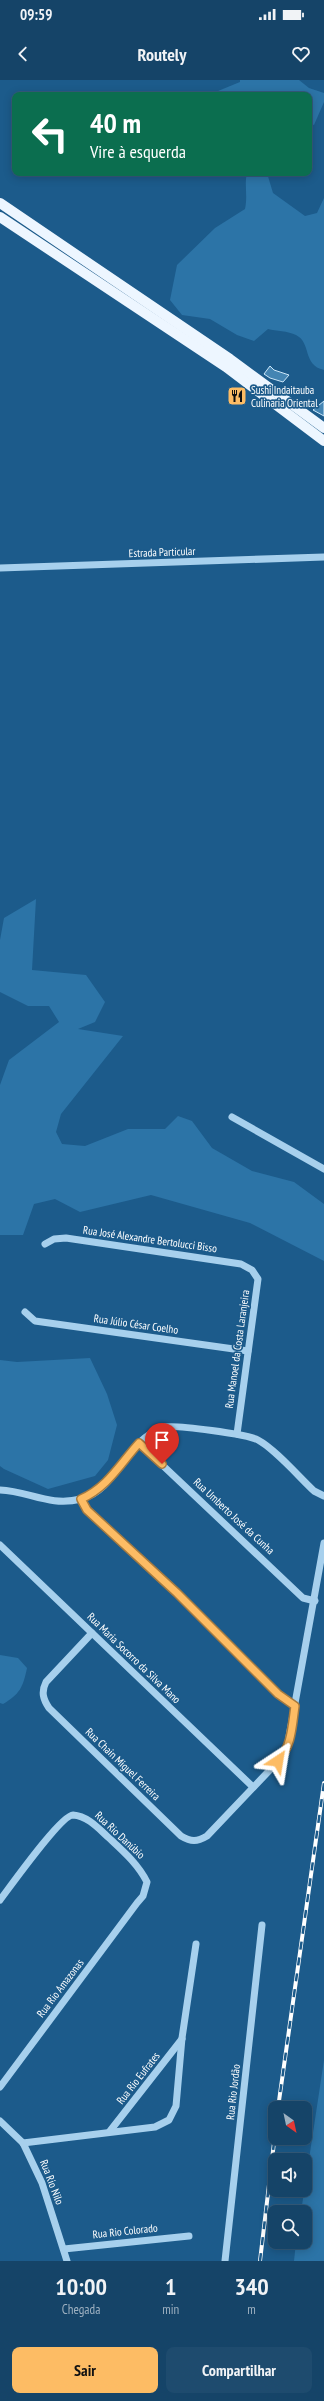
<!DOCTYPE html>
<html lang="pt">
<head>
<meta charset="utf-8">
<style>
	:root { --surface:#154468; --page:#1e4b6e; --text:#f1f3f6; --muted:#9db0c0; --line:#345c7c; --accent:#fdbc64 }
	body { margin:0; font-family:"PT Sans Narrow",sans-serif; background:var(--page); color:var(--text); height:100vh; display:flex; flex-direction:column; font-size:15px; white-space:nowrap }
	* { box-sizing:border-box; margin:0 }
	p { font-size:13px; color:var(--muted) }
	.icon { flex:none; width:22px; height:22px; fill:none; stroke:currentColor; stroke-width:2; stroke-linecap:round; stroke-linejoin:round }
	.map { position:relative; height:2181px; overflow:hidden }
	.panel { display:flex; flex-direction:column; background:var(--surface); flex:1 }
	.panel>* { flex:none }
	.hud { position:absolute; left:12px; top:12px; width:300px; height:84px; border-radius:8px; box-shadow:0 2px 10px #0003,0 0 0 1px var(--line); background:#0b6e4f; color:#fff; overflow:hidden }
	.needle { width:26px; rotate:147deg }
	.buttons { position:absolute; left:268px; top:2021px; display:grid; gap:8px }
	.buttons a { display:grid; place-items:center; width:44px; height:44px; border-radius:8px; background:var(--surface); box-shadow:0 2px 10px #0003,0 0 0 1px var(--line); font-size:20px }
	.pin { position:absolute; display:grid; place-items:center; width:34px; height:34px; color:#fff; margin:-41px -17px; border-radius:50% 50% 50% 0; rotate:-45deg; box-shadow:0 0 4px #0007 }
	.pin .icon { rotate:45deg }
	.me { position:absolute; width:44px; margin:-22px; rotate:33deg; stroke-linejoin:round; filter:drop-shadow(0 0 3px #0008) }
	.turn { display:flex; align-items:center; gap:14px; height:84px; padding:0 12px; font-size:18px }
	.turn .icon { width:52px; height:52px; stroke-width:2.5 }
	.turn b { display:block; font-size:28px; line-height:34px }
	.eta { display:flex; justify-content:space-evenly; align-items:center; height:68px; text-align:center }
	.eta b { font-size:24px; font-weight:600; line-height:28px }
	.button { display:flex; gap:8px; margin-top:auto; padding:8px 12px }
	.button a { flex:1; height:46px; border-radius:8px; background:var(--accent); color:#111; font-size:16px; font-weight:600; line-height:46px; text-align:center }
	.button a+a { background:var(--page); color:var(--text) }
	.status { display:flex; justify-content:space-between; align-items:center; height:28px; padding:0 20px; background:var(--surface); direction:ltr }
	.status svg { height:11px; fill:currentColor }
	header { display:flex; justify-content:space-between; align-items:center; height:52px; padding:0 12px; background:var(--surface); font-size:18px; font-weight:600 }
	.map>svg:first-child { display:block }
	.green { fill:#2c74a7 }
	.building { fill:#4485b3; stroke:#cce7f9 }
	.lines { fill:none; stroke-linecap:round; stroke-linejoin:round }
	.minor { stroke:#a7d0ed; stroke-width:7 }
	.major { stroke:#edf6ff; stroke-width:10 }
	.rail-casing { stroke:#fff; stroke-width:4 }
	.rail { stroke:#1c5b8b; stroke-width:2.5; stroke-dasharray:8; stroke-linecap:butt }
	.route-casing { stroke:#a47a41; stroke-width:10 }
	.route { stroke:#fdbc64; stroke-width:7 }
	.labels { text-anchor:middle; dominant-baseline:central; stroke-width:3.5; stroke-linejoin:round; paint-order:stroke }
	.poi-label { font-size:11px; fill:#fff; stroke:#1c5b8b; text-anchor:start }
	.street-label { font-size:11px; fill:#fff; stroke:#1c5b8b }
</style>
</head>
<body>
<div class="status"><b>09:59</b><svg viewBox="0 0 49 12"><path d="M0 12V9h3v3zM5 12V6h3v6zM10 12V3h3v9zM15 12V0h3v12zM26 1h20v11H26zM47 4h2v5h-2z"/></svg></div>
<header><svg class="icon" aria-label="back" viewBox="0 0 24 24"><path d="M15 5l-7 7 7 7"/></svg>Routely<svg class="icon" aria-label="heart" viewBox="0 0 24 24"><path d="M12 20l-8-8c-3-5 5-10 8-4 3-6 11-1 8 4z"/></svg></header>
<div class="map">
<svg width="324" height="2181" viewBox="0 0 324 2181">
	<rect width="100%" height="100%" fill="#1c5b8b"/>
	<g class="green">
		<path d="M240,0h59l10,8 15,5v9l-10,23 -5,-2v-28h-89l-2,-4 22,-9z"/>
		<path d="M247,93h20l6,20 32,23 12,-3 7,-15v172c-22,-5 -12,-27 -28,-35 -8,-4 -20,-4 -28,-6l-14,12 -17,-6 -27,-16 -28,-4 -12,-15 7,-35 38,-37 30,-19c3,-14 -1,-24 2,-36z"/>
		<path d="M36,819l-4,71 54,5 19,27 -10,20 -17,7 45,7 -62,78 -5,18 6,12 23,2 43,-17h37l13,-13 14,5 20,27 40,23 42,11 30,22v57l-74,-38 -99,-28 -71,17 -25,-13 -21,5 -11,31h-23v-150l9,-25 50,-38 -10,-16h-21l-28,-14v-52l4,-22z"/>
		<path d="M90,1278l17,36 10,31 -9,35 -13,16 -47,13 -44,-20 -4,-3v-106l17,2z"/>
		<path d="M0,1575l18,3 9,10c-4,19 -7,26 -24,36l-3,-1z"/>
		<path d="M324,1980v201h-30l2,-19h9v-30h-4z"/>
	</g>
	<g class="building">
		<path d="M270,286l4,4 15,5 -6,7 -13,-4 -6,-4z"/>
		<path d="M324,321v15l-11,-6z"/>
	</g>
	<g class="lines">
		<g class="minor">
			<path d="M0,488l324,-11"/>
			<path d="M232,1037l92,52"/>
			<path d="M45,1164l9,-5 12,-1 175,26 11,6 6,9 -21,155"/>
			<path d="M25,1232l10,9 213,30"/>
			<path d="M139,1363l164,155 12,3"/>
			<path d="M0,1410c29,1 49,17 81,9 28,-7 39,-38 58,-56 6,-6 17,-14 26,-16 12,-2 82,7 93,13 17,9 41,37 56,51l10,5"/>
			<path d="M81,1419l6,11 90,83 101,101 17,12"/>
			<path d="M0,1465l253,242"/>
			<path d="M92,1553l-46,49c-5,10 -3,17 3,26l132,128c10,6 16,6 26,0l79,-83 38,-210"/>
			<path d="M0,1820c10,-13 61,-85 73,-85 15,1 26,14 36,23 14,13 29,26 38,44l-4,14 -6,7 -137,184"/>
			<path d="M0,2041l23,22 19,40 25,78"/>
			<path d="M110,2051l72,-92"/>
			<path d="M23,2063l132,-16 14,-7 7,-14 6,-68 14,-94"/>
			<path d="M64,2169l125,-13"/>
			<path d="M225,2181l37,-336"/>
		</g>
		<g class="major">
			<path d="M0,123l230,156 94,69"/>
			<path d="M0,137l226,150 98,74"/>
		</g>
		<g class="rail-casing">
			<g id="rail">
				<path d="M278,2028l46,-325"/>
				<path d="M260,2181l15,-127"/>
			</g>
		</g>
		<use href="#rail" class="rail"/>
	</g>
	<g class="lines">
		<g class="route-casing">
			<path id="route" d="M162,1384l-23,-21c-19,21 -31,44 -58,56l6,11 90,83 101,101 17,12c-3,20 -3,40 -17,55"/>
		</g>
		<use href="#route" class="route"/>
	</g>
	<defs>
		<g id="restaurant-square" transform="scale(1)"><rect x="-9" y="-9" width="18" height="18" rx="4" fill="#fdbc64" stroke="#1c5b8b"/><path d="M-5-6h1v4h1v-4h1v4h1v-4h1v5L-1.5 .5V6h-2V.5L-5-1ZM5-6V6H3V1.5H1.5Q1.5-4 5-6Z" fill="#111"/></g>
	</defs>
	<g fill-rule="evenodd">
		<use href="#restaurant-square" x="237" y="316"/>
	</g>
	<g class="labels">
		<g class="poi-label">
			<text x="251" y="310">Sushi Indaitauba<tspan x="251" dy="13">Culinaria Oriental</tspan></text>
		</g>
		<g class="street-label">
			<text transform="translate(162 472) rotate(-2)">Estrada Particular</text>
			<text transform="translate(150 1159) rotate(8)">Rua José Alexandre Bertolucci Bisso</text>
			<text transform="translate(136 1244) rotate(8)">Rua Júlio César Coelho</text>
			<text transform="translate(237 1269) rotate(-82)">Rua Manoel da Costa Laranjeira</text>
			<text transform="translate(234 1436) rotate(43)">Rua Umberto José da Cunha</text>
			<text transform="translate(134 1578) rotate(44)">Rua Maria Socorro da Silva Mano</text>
			<text transform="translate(123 1684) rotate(44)">Rua Chain Miguel Ferreira</text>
			<text transform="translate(120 1755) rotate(43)">Rua Rio Danúbio</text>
			<text transform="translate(60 1908) rotate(-53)">Rua Rio Amazonas</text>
			<text transform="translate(138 1998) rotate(-52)">Rua Rio Eufrates</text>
			<text transform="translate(233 2012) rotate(-84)">Rua Rio Jordão</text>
			<text transform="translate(52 2102) rotate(69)">Rua Rio Nilo</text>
			<text transform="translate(125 2151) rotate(-6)">Rua Rio Colorado</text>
		</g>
	</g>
</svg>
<div class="buttons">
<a><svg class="needle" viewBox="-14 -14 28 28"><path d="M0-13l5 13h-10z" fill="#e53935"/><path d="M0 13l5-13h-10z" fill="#9db0c0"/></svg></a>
<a><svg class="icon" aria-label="sound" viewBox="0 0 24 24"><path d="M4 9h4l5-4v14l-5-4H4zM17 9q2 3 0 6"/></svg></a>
<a><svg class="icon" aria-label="search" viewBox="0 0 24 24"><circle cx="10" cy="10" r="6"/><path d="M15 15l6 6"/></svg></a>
</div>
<div class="pin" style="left:162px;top:1384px;background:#d93025"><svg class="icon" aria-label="arrive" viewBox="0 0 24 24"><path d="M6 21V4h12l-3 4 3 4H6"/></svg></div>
<svg class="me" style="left:278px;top:1681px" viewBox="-20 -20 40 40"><path d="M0-17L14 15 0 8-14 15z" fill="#fdbc64" stroke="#fff" stroke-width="4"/></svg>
<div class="hud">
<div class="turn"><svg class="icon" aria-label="left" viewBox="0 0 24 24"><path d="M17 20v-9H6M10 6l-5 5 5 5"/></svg><div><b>40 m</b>Vire à esquerda</div></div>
</div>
</div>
<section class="panel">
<div class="eta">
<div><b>10:00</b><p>Chegada</p></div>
<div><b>1</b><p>min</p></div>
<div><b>340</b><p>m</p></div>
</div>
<div class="button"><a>Sair</a><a>Compartilhar</a></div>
</section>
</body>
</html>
